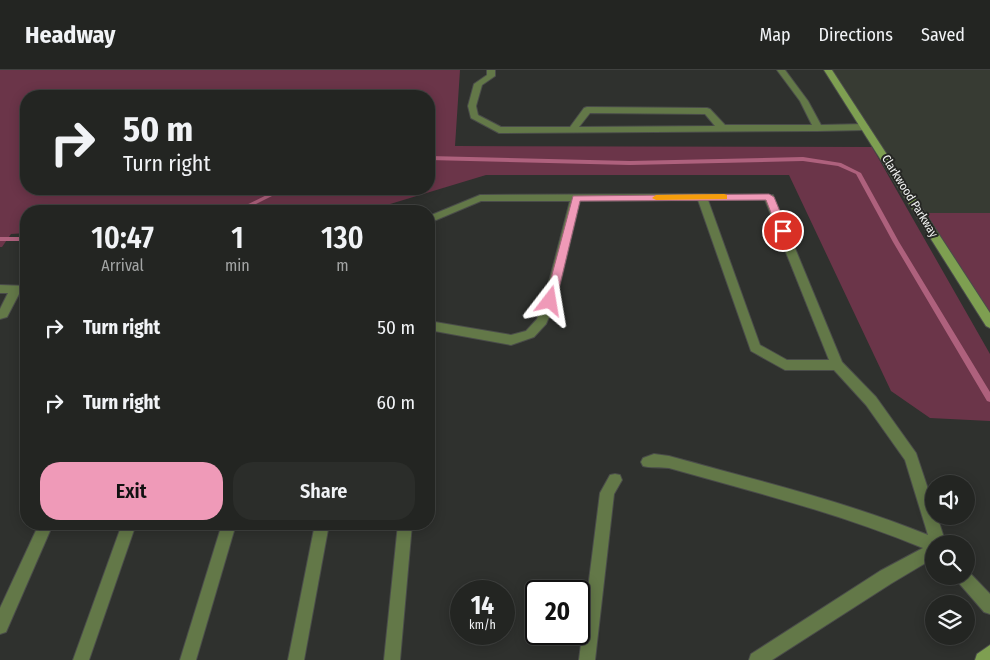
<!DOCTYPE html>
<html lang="en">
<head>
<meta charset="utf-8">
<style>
	:root { --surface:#232522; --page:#2b2d2a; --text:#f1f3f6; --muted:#a3a5a5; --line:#404240; --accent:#ef9ab8 }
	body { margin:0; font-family:"Fira Sans Condensed",sans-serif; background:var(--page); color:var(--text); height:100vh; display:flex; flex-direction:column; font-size:19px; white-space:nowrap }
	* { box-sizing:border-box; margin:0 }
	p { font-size:16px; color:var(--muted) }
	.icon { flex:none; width:28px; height:28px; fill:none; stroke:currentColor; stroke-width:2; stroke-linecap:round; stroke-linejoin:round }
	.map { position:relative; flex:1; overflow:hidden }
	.details { position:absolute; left:20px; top:135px; width:415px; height:325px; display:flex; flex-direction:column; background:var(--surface); border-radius:20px; box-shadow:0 2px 12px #0003,0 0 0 1px var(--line) }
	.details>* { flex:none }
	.hud { position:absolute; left:20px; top:20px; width:415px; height:105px; border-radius:20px; box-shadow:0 2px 12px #0003,0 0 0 1px var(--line); background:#232522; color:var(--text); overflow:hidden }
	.fabs { position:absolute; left:925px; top:405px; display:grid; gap:10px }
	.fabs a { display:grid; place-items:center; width:50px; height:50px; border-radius:50%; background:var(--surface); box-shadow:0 2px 12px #0003,0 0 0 1px var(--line); font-size:25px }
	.speed { position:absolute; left:450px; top:510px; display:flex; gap:10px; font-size:25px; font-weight:700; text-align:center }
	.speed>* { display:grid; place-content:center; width:65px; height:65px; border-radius:50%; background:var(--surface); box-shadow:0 2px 12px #0003,0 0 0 1px var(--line); line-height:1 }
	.speed small { font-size:12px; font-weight:400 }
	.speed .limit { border:2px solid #111; border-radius:8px; background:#fff; color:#111 }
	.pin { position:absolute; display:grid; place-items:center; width:42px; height:42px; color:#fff; margin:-21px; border:2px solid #fff; border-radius:50%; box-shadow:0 1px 5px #0007 }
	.me { position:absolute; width:55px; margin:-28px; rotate:14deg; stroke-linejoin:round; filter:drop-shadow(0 0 4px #0008) }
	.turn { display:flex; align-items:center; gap:18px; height:105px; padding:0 20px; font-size:22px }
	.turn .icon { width:65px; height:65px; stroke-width:2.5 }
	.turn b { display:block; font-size:35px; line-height:42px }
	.eta { display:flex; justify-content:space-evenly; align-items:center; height:85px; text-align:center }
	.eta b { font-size:30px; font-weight:600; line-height:35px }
	.primary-button { display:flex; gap:10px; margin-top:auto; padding:10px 20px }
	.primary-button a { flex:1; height:58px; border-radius:20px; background:var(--accent); color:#111; font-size:20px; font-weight:600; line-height:58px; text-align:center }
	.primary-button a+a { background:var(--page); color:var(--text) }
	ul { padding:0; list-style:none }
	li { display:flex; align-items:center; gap:15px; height:75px; padding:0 20px }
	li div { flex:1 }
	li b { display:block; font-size:19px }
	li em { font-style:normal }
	header { display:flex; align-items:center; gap:30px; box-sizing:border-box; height:70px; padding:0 25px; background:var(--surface); border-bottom:1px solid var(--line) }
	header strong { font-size:24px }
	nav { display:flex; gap:28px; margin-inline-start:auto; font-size:18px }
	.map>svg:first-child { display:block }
	.built { fill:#373b33 }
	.green { fill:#6b3549; fill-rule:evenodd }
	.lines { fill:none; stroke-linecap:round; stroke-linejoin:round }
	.stream { fill:#ae617d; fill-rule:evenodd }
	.lane-casing { stroke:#4a4c4a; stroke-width:2 }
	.secondary-casing { stroke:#4a4c4a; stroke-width:2 }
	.lane { fill:#637848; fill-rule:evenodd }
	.secondary { fill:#7e9f51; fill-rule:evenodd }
	.route { fill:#ef9ab8; stroke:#9b6478 }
	.slow { fill:#f59e0b }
	.labels { text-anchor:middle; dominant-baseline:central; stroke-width:4; stroke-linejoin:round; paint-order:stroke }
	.far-street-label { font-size:12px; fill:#f3f4f3; stroke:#262724 }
</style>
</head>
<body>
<header>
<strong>Headway</strong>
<nav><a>Map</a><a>Directions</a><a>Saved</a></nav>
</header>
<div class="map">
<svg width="990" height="590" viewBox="0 0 990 590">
	<rect width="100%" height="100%" fill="#2f312e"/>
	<path class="built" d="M827,0h163v143h-70z"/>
	<g class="green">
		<path d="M0,0h460l-5,76 417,1 118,207v67l-60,-3 -39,-27 -102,-216h-303l-119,36h-341v22l-15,1 -9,13h-2zM26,26h403v93h-403z"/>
		<path d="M920,143h70v110z"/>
	</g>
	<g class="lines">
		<g class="stream">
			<path d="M429,86l201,5 173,-4 38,6 20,10 38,69 91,150v10l-3,-1 -94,-159 -37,-68 -18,-8 -35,-5 -173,4 -201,-5z"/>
			<path d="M279,119h7l-44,22h-8z"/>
			<rect x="0" y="167" width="26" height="4"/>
		</g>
		<g class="lane-casing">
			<g id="lane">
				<path d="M487,0h8v6l-13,9 -6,21 2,9 23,12h69l14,-19 3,-1 120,1 3,1 15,16h87l-12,-24 -23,-31h8l23,31 13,24 44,-1 4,3 -4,3 -47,1 -319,2 -28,-15 -3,-12 6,-22 13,-9zM590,43l115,1 10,12 -136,1z"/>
				<path d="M702,124l71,1 69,167 34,35 40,56 18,54v9h3l9,28h-12v14l-42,25 -120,77h-23l2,-6 129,-83 43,-23c-82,-34 -168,-56 -254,-80 -8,-1 -21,0 -26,-2l-2,-4 2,-4 11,-4 15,2c87,24 175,45 259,79l-23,-75 -39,-55 -32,-35h-49l-34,-19 -53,-151 -118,1 -24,100 -10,23 -12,13 -23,8 -82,-15v-9l82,14 15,-4 11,-12 7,-18 26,-100h-89l-52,22v-7l51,-21zM708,130h57l64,160h-42l-27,-15z"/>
				<path d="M0,215l26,1v8h-7l-12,23 -7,2v-10l8,-16h-8z"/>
				<path d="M615,404l5,1 2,5 -8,14 -19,166h-16l21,-167 10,-18z"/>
				<path d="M39,454h14l-47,108 -6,2v-26z"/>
				<path d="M122,454h14l-47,136h-16z"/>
				<path d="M222,454h14l-40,136h-16z"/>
				<path d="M315,454h14l-25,136h-16z"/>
				<path d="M398,454h14l-12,136h-16z"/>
				<path d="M966,499l24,25v20l-6,-2 -26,-30 -2,-6h10z"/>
			</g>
		</g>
		<g class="secondary-casing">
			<g id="secondary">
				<path d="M824,0h8l158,243v15l-4,-2z"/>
				<path d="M990,575v15h-15l2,-6z"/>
			</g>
		</g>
		<use href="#lane" class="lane"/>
		<use href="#secondary" class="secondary"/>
	</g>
	<path class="route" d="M769,124l5,3 14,34 -2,2h-7l-13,-33 -186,1 -24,100 -6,4 -5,-4 28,-105z"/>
	<path class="slow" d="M724,124l3,1v4l-71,1 -4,-2 4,-3z"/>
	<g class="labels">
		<g class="far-street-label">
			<text transform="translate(910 126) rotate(58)">Clarkwood Parkway</text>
		</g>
	</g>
</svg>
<div class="fabs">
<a><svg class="icon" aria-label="sound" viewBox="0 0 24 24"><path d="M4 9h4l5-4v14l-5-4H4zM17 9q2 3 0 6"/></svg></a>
<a><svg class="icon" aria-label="search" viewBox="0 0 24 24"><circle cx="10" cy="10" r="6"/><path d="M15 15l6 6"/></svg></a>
<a><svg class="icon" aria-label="layers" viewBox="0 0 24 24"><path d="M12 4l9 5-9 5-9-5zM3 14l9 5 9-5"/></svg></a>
</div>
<div class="speed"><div>14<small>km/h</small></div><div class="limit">20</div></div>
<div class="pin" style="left:783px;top:161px;background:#d93025"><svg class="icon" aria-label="arrive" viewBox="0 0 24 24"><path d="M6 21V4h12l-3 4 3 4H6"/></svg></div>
<svg class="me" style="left:550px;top:231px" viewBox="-20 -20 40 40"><path d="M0-17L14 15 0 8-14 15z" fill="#ef9ab8" stroke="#fff" stroke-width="4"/></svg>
<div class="hud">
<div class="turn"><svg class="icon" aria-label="right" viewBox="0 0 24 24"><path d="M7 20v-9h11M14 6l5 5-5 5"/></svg><div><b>50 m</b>Turn right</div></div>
</div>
<section class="details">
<div class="eta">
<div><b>10:47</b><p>Arrival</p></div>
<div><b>1</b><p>min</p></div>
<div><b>130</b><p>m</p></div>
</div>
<ul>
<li><svg class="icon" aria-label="right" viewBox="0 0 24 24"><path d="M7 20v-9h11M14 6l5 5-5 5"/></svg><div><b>Turn right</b></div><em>50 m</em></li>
<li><svg class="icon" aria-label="right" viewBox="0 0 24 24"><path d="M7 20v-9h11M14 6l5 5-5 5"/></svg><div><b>Turn right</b></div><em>60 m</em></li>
</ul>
<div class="primary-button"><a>Exit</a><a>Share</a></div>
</section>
</div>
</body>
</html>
